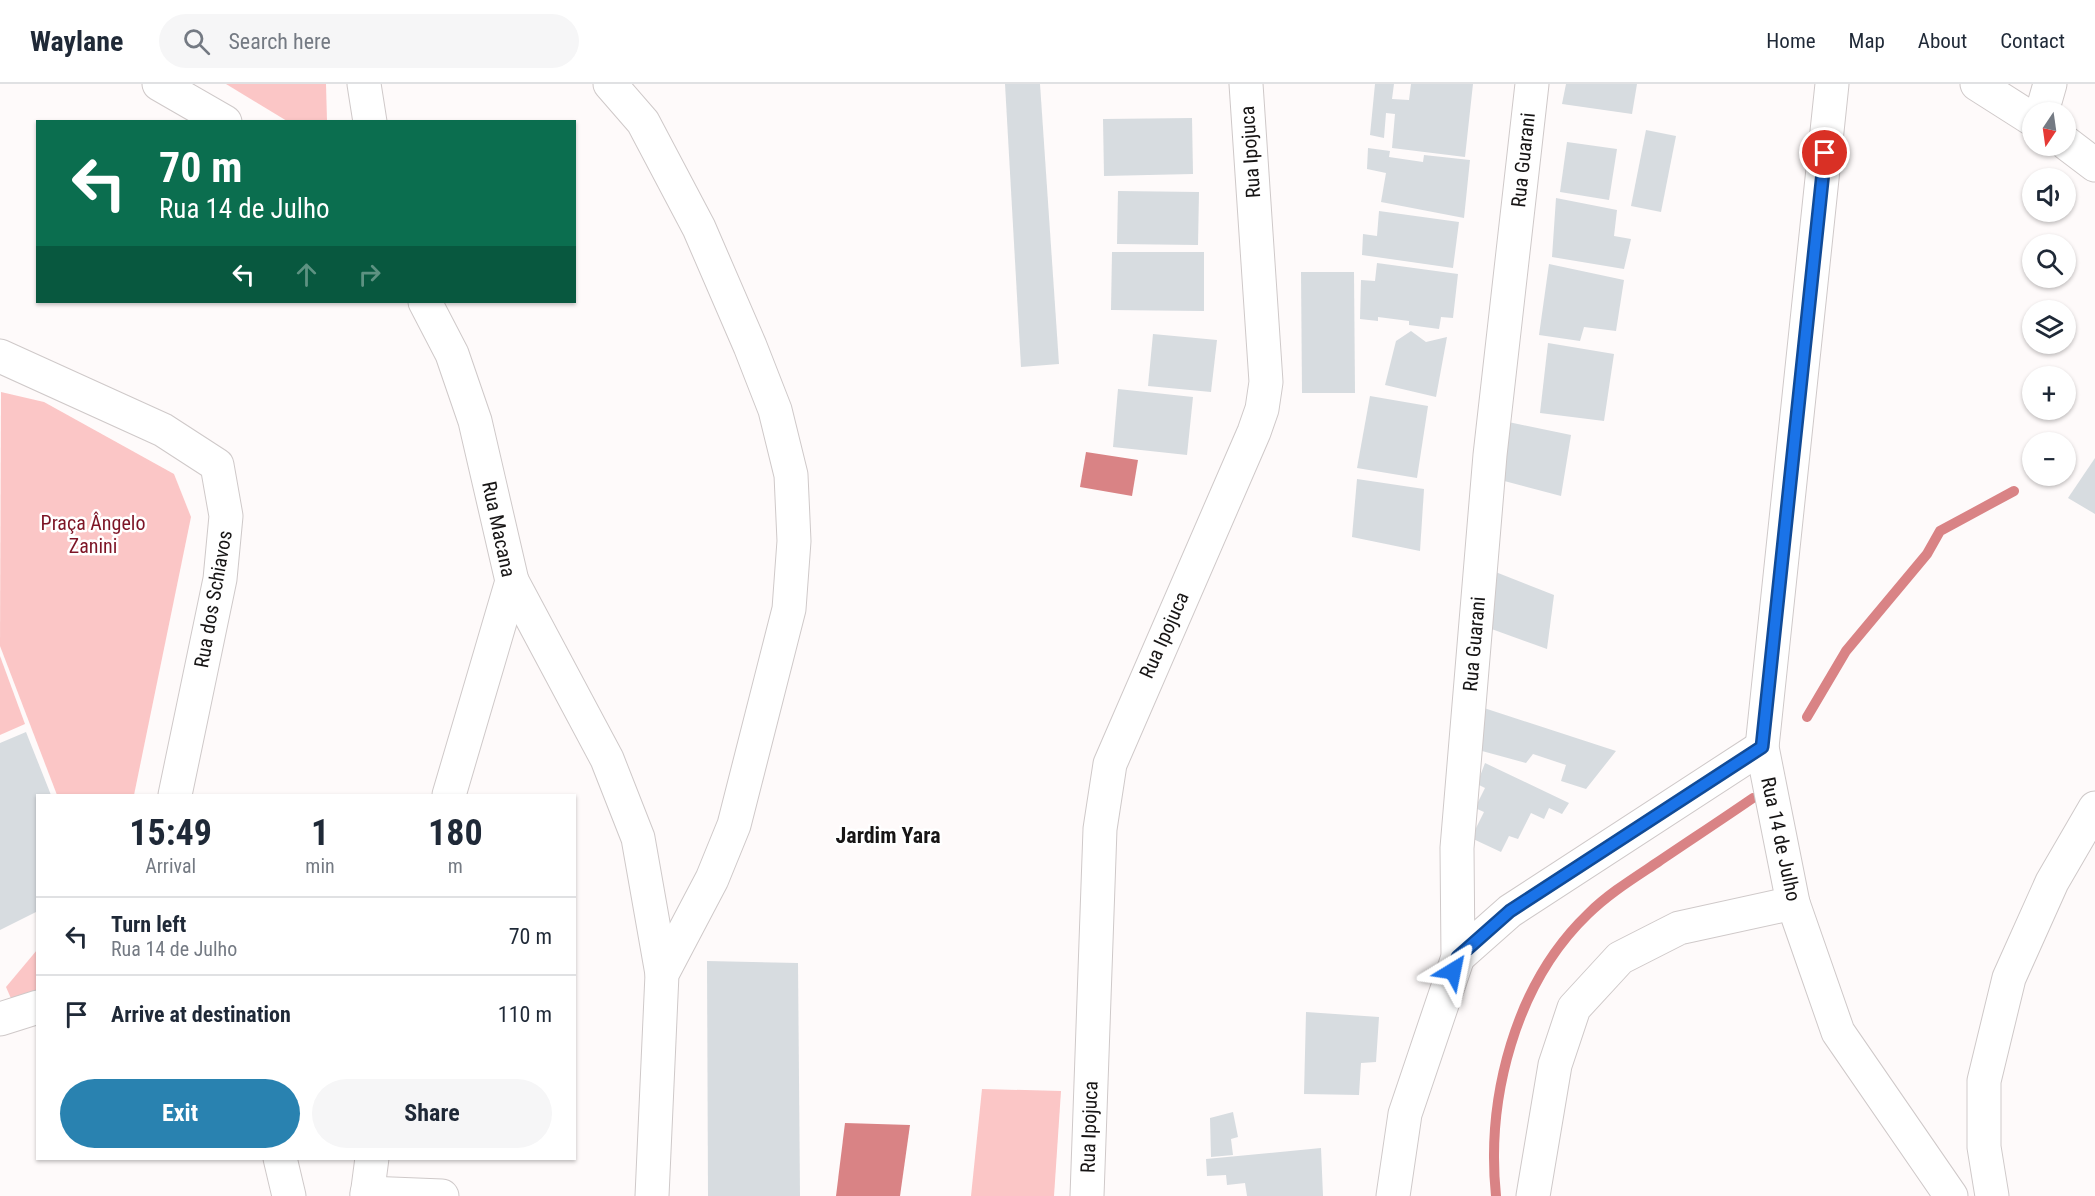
<!DOCTYPE html>
<html lang="en">
<head>
<meta charset="utf-8">
<style>
	:root { --surface:#fff; --page:#f6f6f7; --text:#1f2937; --muted:#747a83; --line:#e0e1e3; --accent:#2982b0 }
	body { margin:0; font-family:"Roboto Condensed",sans-serif; background:var(--page); color:var(--text); height:100vh; display:flex; flex-direction:column; font-size:22px; white-space:nowrap }
	* { box-sizing:border-box; margin:0 }
	p { font-size:20px; color:var(--muted) }
	.icon { flex:none; width:33px; height:33px; fill:none; stroke:currentColor; stroke-width:2; stroke-linecap:round; stroke-linejoin:round }
	.map { position:relative; flex:1; overflow:hidden }
	.sheet { position:absolute; left:36px; top:710px; width:540px; height:366px; display:flex; flex-direction:column; background:var(--surface); border-radius:0px; box-shadow:0 2px 4px #0004 }
	.sheet>* { flex:none }
	.guide { position:absolute; left:36px; top:36px; width:540px; height:183px; border-radius:0px; box-shadow:0 2px 4px #0004; background:#0b6e4f; color:#fff; overflow:hidden }
	.needle { width:39px; rotate:193deg }
	.fabs { position:absolute; left:2022px; top:18px; display:grid; gap:12px }
	.fabs a { display:grid; place-items:center; width:54px; height:54px; border-radius:50%; background:var(--surface); box-shadow:0 2px 4px #0004; font-size:30px }
	.pin { position:absolute; display:grid; place-items:center; width:51px; height:51px; color:#fff; margin:-26px; border:3px solid #fff; border-radius:50%; box-shadow:0 2px 6px #0007 }
	.me { position:absolute; width:66px; margin:-33px; rotate:35deg; stroke-linejoin:round; filter:drop-shadow(0 0 4px #0008) }
	.turn { display:flex; align-items:center; gap:21px; height:126px; padding:0 24px; font-size:27px }
	.turn .icon { width:78px; height:78px; stroke-width:2.5 }
	.turn b { display:block; font-size:42px; line-height:51px }
	.lanes { display:flex; align-items:center; height:57px; padding:0 24px; background:#0003; justify-content:center; gap:30px; direction:ltr }
	.lanes .off { opacity:.35 }
	.eta { display:flex; justify-content:space-evenly; align-items:center; height:102px; text-align:center }
	.eta b { font-size:36px; font-weight:700; line-height:42px }
	.primary-button { display:flex; gap:12px; margin-top:auto; padding:12px 24px }
	.primary-button a { flex:1; height:69px; border-radius:36px; background:var(--accent); color:#fff; font-size:24px; font-weight:700; line-height:69px; text-align:center }
	.primary-button a+a { background:var(--page); color:var(--text) }
	ul { padding:0; list-style:none }
	li { display:flex; align-items:center; gap:18px; height:78px; padding:0 24px; border-top:2px solid var(--line) }
	li div { flex:1 }
	li b { display:block; font-size:22px }
	li em { font-style:normal }
	header { display:flex; align-items:center; gap:36px; box-sizing:border-box; height:84px; padding:0 30px; background:var(--surface); border-bottom:2px solid var(--line) }
	header strong { font-size:28px }
	nav { display:flex; gap:33px; margin-inline-start:auto; font-size:21px }
	.search { width:420px; height:54px; background:var(--page); display:flex; align-items:center; gap:15px; box-sizing:border-box; padding:0 21px; border-radius:33px; color:var(--muted); font-size:22px }
	.map>svg:first-child { display:block }
	.green { fill:#fbc6c6 }
	.water { fill:#d98385 }
	.lines { fill:none; stroke-linecap:round; stroke-linejoin:round }
	.stream { stroke:#d98385; stroke-width:10 }
	.building { fill:#d7dce0 }
	.minor-casing { stroke:#cfc9c9; stroke-width:35 }
	.tertiary-casing { stroke:#cfc9c9; stroke-width:35 }
	.secondary-casing { stroke:#cfc9c9; stroke-width:35 }
	.minor { stroke:#fff; stroke-width:33 }
	.tertiary { stroke:#fff; stroke-width:33 }
	.secondary { stroke:#fff; stroke-width:33 }
	.route-casing { stroke:#114b97; stroke-width:15 }
	.route { stroke:#1a73e8; stroke-width:10 }
	.labels { text-anchor:middle; dominant-baseline:central; stroke-width:5; stroke-linejoin:round; paint-order:stroke }
	.street-label { font-size:20px; fill:#171515; stroke:#fff }
	.park-label { font-size:20px; fill:#7d1526; stroke:#fff }
	.quarter-label { font-size:22px; font-weight:bold; fill:#171515; stroke:#fff }
</style>
</head>
<body>
<header>
<strong>Waylane</strong>
<div class="search"><svg class="icon" aria-label="search" viewBox="0 0 24 24"><circle cx="10" cy="10" r="6"/><path d="M15 15l6 6"/></svg>Search here</div>
<nav><a>Home</a><a>Map</a><a>About</a><a>Contact</a></nav>
</header>
<div class="map">
<svg width="2095" height="1112" viewBox="0 0 2095 1112">
	<rect width="100%" height="100%" fill="#fefafa"/>
	<g class="green">
		<path d="M226,0h100l1,37h-40z"/>
		<path d="M1,308l43,10 130,72 17,43 -57,278h-77l-57,-149z"/>
		<path d="M0,572l25,68 -25,11z"/>
		<path d="M37,866v46l-24,7 -7,-16z"/>
		<path d="M982,1005l79,2 -7,105h-83z"/>
	</g>
	<g class="water">
		<path d="M1086,368l52,8 -6,36 -52,-9z"/>
		<path d="M845,1039l65,2 -10,71h-64z"/>
	</g>
	<g class="lines">
		<g class="stream">
			<path d="M1807,633l39,-66 81,-97 13,-23 74,-40"/>
			<path d="M1496,1112c-10,-98 19,-212 92,-282 20,-20 46,-36 70,-52 31,-21 63,-42 95,-64"/>
		</g>
	</g>
	<g class="building">
		<path d="M1005,0h35l19,280 -38,3z"/>
		<path d="M1375,0h19l-2,15 17,1 2,-16h62l-8,73 -73,-9 3,-34 -9,-1 -2,25 -14,-3z"/>
		<path d="M1566,0h71l-5,30 -70,-10z"/>
		<path d="M1192,34l1,56 -89,2 -1,-57z"/>
		<path d="M1646,46l30,6 -15,76 -30,-6z"/>
		<path d="M1567,58l50,7 -8,51 -49,-8z"/>
		<path d="M1368,64l22,3 -1,6 34,5 1,-7 46,5 -6,58 -83,-16 5,-29 -19,-4z"/>
		<path d="M1118,107l81,1 -1,53 -81,-1z"/>
		<path d="M1556,114l61,12 -3,26 17,3 -7,30 -72,-12z"/>
		<path d="M1379,127l80,11 -6,46 -91,-13 1,-21 14,2z"/>
		<path d="M1112,168h92v59l-93,-1z"/>
		<path d="M1377,179l81,11 -5,44 -12,-1 -2,12 -30,-4v-4l-31,-4v4l-18,-2 1,-39 14,1z"/>
		<path d="M1549,180l75,16 -8,51 -32,-4 -4,14 -41,-6z"/>
		<path d="M1301,188h53l1,121h-53z"/>
		<path d="M1411,247l15,11 21,-5 -11,60 -51,-12 11,-44z"/>
		<path d="M1153,250l64,6 -6,52 -63,-6z"/>
		<path d="M1548,259l66,11 -10,67 -64,-8z"/>
		<path d="M1118,305l75,8 -6,58 -74,-8z"/>
		<path d="M1370,312l58,10 -11,72 -60,-10z"/>
		<path d="M1499,336l72,15 -10,61 -68,-18z"/>
		<path d="M2095,374v56l-27,-16z"/>
		<path d="M1357,395l67,10 -4,62 -68,-14z"/>
		<path d="M1493,487l61,24 -7,54 -61,-22z"/>
		<path d="M1484,624l132,43 -30,38 -25,-8 5,-16 -33,-11 -7,9 -55,-15z"/>
		<path d="M26,648l25,63h-13v116l-38,19v-187z"/>
		<path d="M1485,679l84,40 -7,11 -13,-6 -5,11 -13,-6 -13,26 -9,-3 -8,16 -30,-14 13,-26 -9,-4 10,-20 -8,-4z"/>
		<path d="M707,877l91,2 2,233h-92z"/>
		<path d="M1306,928l73,5 -3,45 -15,1 -2,32 -55,-1z"/>
		<path d="M1233,1028l5,25 -7,2 2,16 -22,2 -1,-39z"/>
		<path d="M1321,1064l2,48h-76l-2,-13 -18,2 -1,-10 -19,1 -1,-17z"/>
	</g>
	<g class="lines">
		<g class="minor-casing">
			<g id="minor">
				<path d="M159,0l66,38"/>
				<path d="M364,0l6,38"/>
				<path d="M610,0l33,38 56,106 51,118 25,64 16,65 3,66 -5,68 -55,216 -22,54 -50,95 -10,222"/>
				<path d="M1977,0l55,35"/>
				<path d="M2042,28l8,-28"/>
				<path d="M2066,59l29,22"/>
				<path d="M425,218l27,52 23,67 37,160 -63,214"/>
				<path d="M0,272l163,74 54,35 9,51 -6,63 -45,216"/>
				<path d="M512,497l95,178 31,79 24,136"/>
				<path d="M1458,873l52,-46 252,-164"/>
				<path d="M0,935l38,-12"/>
				<path d="M280,1074l9,38"/>
				<path d="M367,1109l75,3"/>
				<path d="M367,1112l5,-38"/>
				<path d="M1087,1112l13,-367 10,-65 144,-332 8,-23 4,-27 -20,-298"/>
				<path d="M1393,1112l12,-82 53,-157 -1,-109 33,-393 42,-371"/>
				<path d="M1533,1112l22,-131 19,-57 46,-50 59,-30 114,-25"/>
			</g>
		</g>
		<g class="tertiary-casing">
			<path id="tertiary" d="M1832,0l-70,663 31,156 45,129 113,164"/>
		</g>
		<g class="secondary-casing">
			<path id="secondary" d="M1992,1112l-8,-49v-66l25,-103 43,-96 43,-74"/>
		</g>
		<use href="#minor" class="minor"/>
		<use href="#tertiary" class="tertiary"/>
		<use href="#secondary" class="secondary"/>
	</g>
	<g class="lines">
		<g class="route-casing">
			<path id="route" d="M1453,887l5,-14 52,-46 252,-164 63,-594"/>
		</g>
		<use href="#route" class="route"/>
	</g>
	<g class="labels">
		<g class="street-label">
			<text transform="translate(1250 68) rotate(-94)">Rua Ipojuca</text>
			<text transform="translate(1523 76) rotate(-84)">Rua Guarani</text>
			<text transform="translate(499 445) rotate(78)">Rua Macana</text>
			<text transform="translate(213 515) rotate(-80)">Rua dos Schiavos</text>
			<text transform="translate(1164 551) rotate(-66)">Rua Ipojuca</text>
			<text transform="translate(1474 560) rotate(-85)">Rua Guarani</text>
			<text transform="translate(1781 755) rotate(78)">Rua 14 de Julho</text>
			<text transform="translate(1089 1043) rotate(-88)">Rua Ipojuca</text>
		</g>
		<g class="park-label">
			<text x="93" y="439">Praça Ângelo<tspan x="93" dy="23">Zanini</tspan></text>
		</g>
		<g class="quarter-label">
			<text x="888" y="751">Jardim Yara</text>
		</g>
	</g>
</svg>
<div class="fabs">
<a><svg class="needle" viewBox="-14 -14 28 28"><path d="M0-13l5 13h-10z" fill="#e53935"/><path d="M0 13l5-13h-10z" fill="#747a83"/></svg></a>
<a><svg class="icon" aria-label="sound" viewBox="0 0 24 24"><path d="M4 9h4l5-4v14l-5-4H4zM17 9q2 3 0 6"/></svg></a>
<a><svg class="icon" aria-label="search" viewBox="0 0 24 24"><circle cx="10" cy="10" r="6"/><path d="M15 15l6 6"/></svg></a>
<a><svg class="icon" aria-label="layers" viewBox="0 0 24 24"><path d="M12 4l9 5-9 5-9-5zM3 14l9 5 9-5"/></svg></a>
<a>+</a>
<a>−</a>
</div>
<div class="pin" style="left:1825px;top:69px;background:#d93025"><svg class="icon" aria-label="arrive" viewBox="0 0 24 24"><path d="M6 21V4h12l-3 4 3 4H6"/></svg></div>
<svg class="me" style="left:1453px;top:887px" viewBox="-20 -20 40 40"><path d="M0-17L14 15 0 8-14 15z" fill="#1a73e8" stroke="#fff" stroke-width="4"/></svg>
<div class="guide">
<div class="turn"><svg class="icon" aria-label="left" viewBox="0 0 24 24"><path d="M17 20v-9H6M10 6l-5 5 5 5"/></svg><div><b>70 m</b>Rua 14 de Julho</div></div>
<div class="lanes"><svg class="icon" aria-label="left" viewBox="0 0 24 24"><path d="M17 20v-9H6M10 6l-5 5 5 5"/></svg><svg class="icon off" aria-label="ahead" viewBox="0 0 24 24"><path d="M12 20V5M6 11l6-6 6 6"/></svg><svg class="icon off" aria-label="right" viewBox="0 0 24 24"><path d="M7 20v-9h11M14 6l5 5-5 5"/></svg></div>
</div>
<section class="sheet">
<div class="eta">
<div><b>15:49</b><p>Arrival</p></div>
<div><b>1</b><p>min</p></div>
<div><b>180</b><p>m</p></div>
</div>
<ul>
<li><svg class="icon" aria-label="left" viewBox="0 0 24 24"><path d="M17 20v-9H6M10 6l-5 5 5 5"/></svg><div><b>Turn left</b><p>Rua 14 de Julho</p></div><em>70 m</em></li>
<li><svg class="icon" aria-label="arrive" viewBox="0 0 24 24"><path d="M6 21V4h12l-3 4 3 4H6"/></svg><div><b>Arrive at destination</b></div><em>110 m</em></li>
</ul>
<div class="primary-button"><a>Exit</a><a>Share</a></div>
</section>
</div>
</body>
</html>
